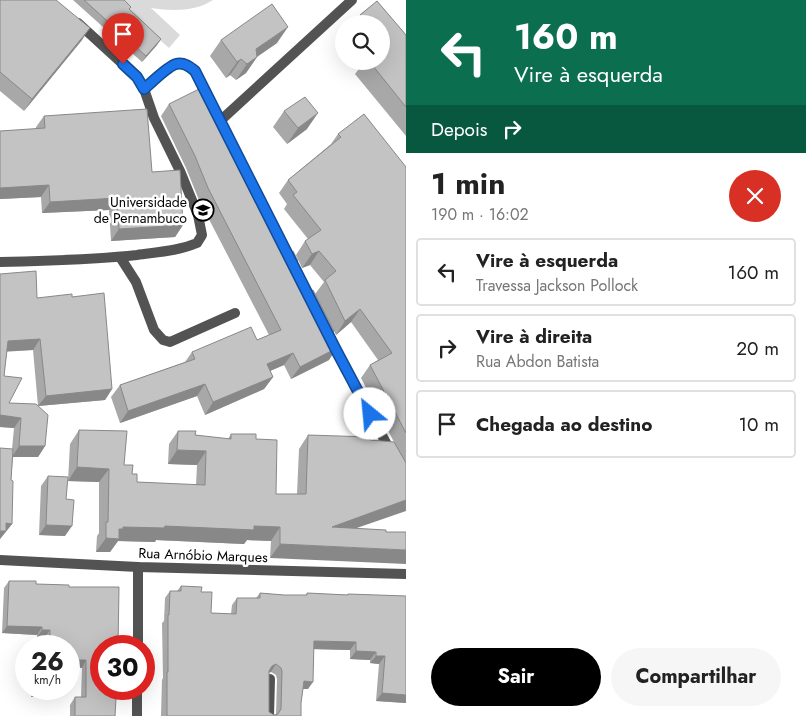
<!DOCTYPE html>
<html lang="pt">
<head>
<meta charset="utf-8">
<style>
	:root { --surface:#fff; --page:#f6f6f6; --text:#222; --muted:#767676; --line:#e0e0e0; --accent:#000 }
	body { margin:0; font-family:Jost,sans-serif; background:var(--page); color:var(--text); height:100vh; display:flex; flex-direction:column; font-size:19px; white-space:nowrap }
	* { box-sizing:border-box; margin:0 }
	p { font-size:16px; color:var(--muted) }
	.icon { flex:none; width:28px; height:28px; fill:none; stroke:currentColor; stroke-width:2; stroke-linecap:round; stroke-linejoin:round }
	.map { position:relative; flex:1; overflow:hidden }
	.sheet { display:flex; flex-direction:column; background:var(--surface); width:400px }
	.sheet>* { flex:none }
	.top-card { background:#0b6e4f; color:#fff; overflow:hidden }
	.fabs { position:absolute; left:335px; top:15px; display:grid; gap:10px }
	.fabs a { display:grid; place-items:center; width:55px; height:55px; border-radius:50%; background:var(--surface); box-shadow:0 5px 20px #0002; font-size:25px }
	.speed { position:absolute; left:15px; top:635px; display:flex; gap:10px; font-size:25px; font-weight:700; text-align:center }
	.speed>* { display:grid; place-content:center; width:65px; height:65px; border-radius:50%; background:var(--surface); box-shadow:0 5px 20px #0002; line-height:1 }
	.speed small { font-size:12px; font-weight:400 }
	.speed .limit { border:8px solid #d22; background:#fff; color:#111 }
	.pin { position:absolute; display:grid; place-items:center; width:42px; height:42px; color:#fff; margin:-51px -21px; border-radius:50% 50% 50% 0; rotate:-45deg; box-shadow:0 0 5px #0007 }
	.pin .icon { rotate:45deg }
	.me { position:absolute; width:55px; margin:-28px; rotate:332deg; stroke-linejoin:round; filter:drop-shadow(0 0 4px #0008) }
	.turn { display:flex; align-items:center; gap:18px; height:105px; padding:0 25px; font-size:22px }
	.turn .icon { width:65px; height:65px; stroke-width:2.5 }
	.turn b { display:block; font-size:35px; line-height:42px }
	.then { display:flex; align-items:center; height:48px; padding:0 25px; background:#0003; gap:10px; font-size:19px }
	.round { display:grid; place-items:center; flex:none; width:52px; height:52px; border-radius:26px; background:var(--page) }
	.summary { display:flex; align-items:center; justify-content:space-between; height:85px; padding:0 25px }
	h1 { font-size:30px; font-weight:700; line-height:38px }
	.action { display:flex; gap:10px; margin-top:auto; padding:10px 25px }
	.action a { flex:1; height:58px; border-radius:30px; background:var(--accent); color:#fff; font-size:20px; font-weight:700; line-height:58px; text-align:center }
	.action a+a { background:var(--page); color:var(--text) }
	ul { padding:0; list-style:none }
	li { display:flex; align-items:center; gap:15px; height:68px; margin:0 10px 8px; padding:0 15px; border:2px solid var(--line); border-radius:5px }
	li div { flex:1 }
	li b { display:block; font-size:19px }
	li em { font-style:normal }
	main { display:flex; flex:1; min-height:0 }
	.map>svg:first-child { display:block }
	.garden { fill:#dadada }
	.lines { fill:none; stroke-linecap:round; stroke-linejoin:round }
	.service { stroke:#535353; stroke-width:10 }
	.minor { stroke:#535353; stroke-width:10 }
	.wall { fill:#a8a8a8; fill-rule:evenodd }
	.shaded-wall { fill:#888 }
	.building { fill:#c3c3c3; stroke:#888; fill-rule:evenodd }
	.route-casing { stroke:#114b97; stroke-width:12 }
	.route { stroke:#1a73e8; stroke-width:9 }
	.labels { text-anchor:middle; dominant-baseline:central; stroke-width:5; stroke-linejoin:round; paint-order:stroke }
	.poi-label { font-size:14px; fill:#000; stroke:#fff; text-anchor:end }
	.street-label { font-size:14px; fill:#000; stroke:#fff }
</style>
</head>
<body>
<main>
<div class="map">
<svg width="406" height="716" viewBox="0 0 406 716">
	<rect width="100%" height="100%" fill="#fff"/>
	<path class="garden" d="M115,0h98c-18,12 -42,11 -62,8l29,27 -11,13z"/>
	<g class="lines">
		<path class="service" d="M120,257l16,25 18,48 9,10 7,2 65,-29"/>
		<g class="minor">
			<path d="M78,23l59,54 7,12c6,-5 25,-23 31,-25 19,-6 28,23 34,35"/>
			<path d="M220,121l132,-121"/>
			<path d="M0,262c46,-1 92,-2 137,-7 21,-3 41,-4 60,-12l5,-8 -4,-20 -18,-44 -26,-53 -10,-29"/>
			<path d="M330,340l61,112"/>
			<path d="M0,560l138,7 268,7"/>
			<path d="M138,646v-79"/>
			<path d="M137,716v-27"/>
			<path d="M269,716l1,-37"/>
		</g>
	</g>
	<g class="wall">
		<path d="M0,0l82,40 -58,71 -24,-20z"/>
		<path d="M73,0h51l5,9 32,30 -4,6 -15,17z"/>
		<path d="M377,1l29,34v101l-51,-62 10,-13h16v-37h-27l6,-9z"/>
		<path d="M221,40l56,3 -20,14 -11,16 -10,7 -6,-5 -4,3 -16,-22z"/>
		<path d="M169,104l126,162 14,27 25,38 -3,4 -2,25 -38,19 -7,-14 -14,6 3,6 -9,12 -59,26 -8,-19 -77,27 -9,-26 9,-12 65,-23 7,-10 65,-12 12,-5 -70,-135 -13,-32 -25,-52z"/>
		<path d="M284,111l23,18 -20,15 -14,-17z"/>
		<path d="M44,116l108,56 31,53 -8,12 -64,4 -2,-31 -67,3 -1,-16 -41,2v-68l36,-2v-2z"/>
		<path d="M338,134l68,33v343l-136,48 1,-17 -24,-1 -3,4 -88,-4 -1,2 -37,-1 -8,11h-14l1,-16 2,-3v-51l-31,-1 2,-37 9,-14 45,35 8,9 5,8 59,3 1,-20 -29,-1 1,-20 9,-13 17,4 33,4 3,-5 25,5 20,55h21l2,-45 9,-14 86,7 -33,-64 9,-13 8,-5 -27,-38 -15,13 -21,-41 9,-12 -14,-17 -8,3 -6,-13 9,-14 3,-2 -24,-30 3,-5 -8,-11 9,-13 43,-36z"/>
		<path d="M0,274l37,24 35,-1 40,92 -7,11 -67,6 7,40 -7,11h-25l-2,23 1,44 -12,15 12,-90 2,-21 -14,-1zM33,350l5,56 -29,-3 -5,-27 3,-25z"/>
		<path d="M48,476l17,60 -26,-1 2,-49z"/>
		<path d="M9,581l27,3 33,3 32,59 13,52 1,18h-45v-11l5,-8h6l1,-29 -13,-22h-24v-9h-8v-2l-35,-2 2,-45z"/>
		<path d="M181,586l20,6 10,21 20,1 1,-9 5,-7h19l4,-5 24,2h22l1,-2 40,2 1,-1 58,2v107l-30,-2 3,-37 -9,-1v-3l-20,-1v-9l-36,-1 -6,40h-5l-2,14v13h-140l1,-36 1,-2 -1,-55 2,-2 1,-23 5,-7h7zM271,672l5,3 1,4 -1,36h-2l-5,-3v-39z"/>
		<path d="M32,689h19l-1,5 -2,3h-17z"/>
	</g>
	<g class="shaded-wall">
		<path d="M288,27l-11,16 -32,22 11,-16z"/>
		<path d="M90,28l-8,12 -58,71 8,-12z"/>
		<path d="M161,39l-4,6 -15,17 4,-6z"/>
		<path d="M257,57l-11,16 -10,7 11,-16z"/>
		<path d="M241,59l-11,16 -4,3 11,-16z"/>
		<path d="M318,113l-11,16 -20,15 11,-16z"/>
		<path d="M49,185l-8,12 -41,2v-11z"/>
		<path d="M117,198l-8,12 -67,3 8,-11z"/>
		<path d="M183,225l-8,12 -64,4 8,-12z"/>
		<path d="M319,251l-9,14 -8,3 10,-14z"/>
		<path d="M360,309l-9,13 -15,13 9,-14z"/>
		<path d="M40,339l-7,11 -32,2 7,-11z"/>
		<path d="M337,348l-8,12 -38,19 9,-12z"/>
		<path d="M293,353l-9,12 -26,11 9,-12z"/>
		<path d="M273,377l-9,12 -59,26 8,-13z"/>
		<path d="M205,384l-8,12 -77,27 8,-12z"/>
		<path d="M112,389l-7,11 -67,6 8,-10z"/>
		<path d="M0,415l21,3 -7,10 -14,-1z"/>
		<path d="M19,446h26l-7,11h-26z"/>
		<path d="M177,450l29,1 -9,14 -29,-1z"/>
		<path d="M77,467l32,2 -10,13 -31,-1z"/>
		<path d="M406,500v11l-84,29 10,-13z"/>
		<path d="M6,523l6,1 -12,15v-8z"/>
		<path d="M46,525l26,1 -7,10 -26,-1z"/>
		<path d="M165,526h89l26,1 -9,14 -24,-1 -3,4 -88,-4 -1,2 -37,-1 -8,11h-14l10,-14 13,-9 4,-2z"/>
		<path d="M280,544l126,6v14l-136,-6z"/>
		<path d="M7,626l35,1 -5,8 -35,-2z"/>
		<path d="M42,630h8l-5,7h-8z"/>
		<path d="M314,641l42,1 -6,8 -41,-1z"/>
		<path d="M356,651l20,1 -6,8 -20,-1z"/>
		<path d="M376,656h9l-6,8 -9,-1z"/>
		<path d="M69,660h17l-4,8 -13,-1z"/>
		<path d="M276,664l-5,8 -5,1 6,-7z"/>
		<path d="M304,681l9,1 -5,7h-10z"/>
		<path d="M34,693l16,1 -2,3h-17z"/>
		<path d="M382,693l24,2v8l-30,-2z"/>
	</g>
	<g class="building">
		<path d="M0,0h56l34,28 -58,71 -32,-27z"/>
		<path d="M84,0h40l7,7 -2,2 32,30 -15,17z"/>
		<path d="M377,1l29,34v72l-37,-46h12v-15l3,-2 -3,-3v-17h-14l-7,-9z"/>
		<path d="M272,4l16,23 -32,22 1,8 -10,7 -6,-5 -4,3 -16,-22z"/>
		<path d="M203,87l86,167 4,-3 5,10 -4,2 15,30 4,-3 21,41 -4,3 7,14 -37,19 -7,-14 -26,11 6,13 -60,25 -8,-18 -77,27 -8,-26 75,-26 -3,-7 59,-25 6,13 24,-10 -73,-142 -13,-32 -26,-52z"/>
		<path d="M305,97l13,16 -20,15 -14,-17z"/>
		<path d="M147,109l5,63 28,-2 3,55 -64,4 -2,-31 -67,4 -1,-17 -49,3v-57l45,-3 -1,-12z"/>
		<path d="M364,114l42,53v266l-36,-68 22,-12 -32,-44 -15,12 -20,-41 11,-9 -17,-20 -7,3 -7,-13 16,-11 -28,-35 4,-3 -9,-12 53,-43 -3,-3z"/>
		<path d="M36,271l1,27 35,-4v3l32,-4 8,96 -66,7 -6,-57 -32,2 -4,35 18,2 -13,25 27,1 12,11 -3,31h-26l2,-28 -21,-3v-141z"/>
		<path d="M79,430l48,1 -3,34h9l-1,9h5v8l68,3 1,-34 -29,-1 1,-19h18l-1,4 36,4v-5h25v5l21,1 -1,54h30l2,-59 62,2v3l24,2 12,21v37l-74,27 54,3v2h20v18l-126,-6v-17l-26,-1v4l-89,-4 -1,2 -41,-1v2h-4v10l-13,-1v-16h2l1,-53 -32,-2z"/>
		<path d="M0,448l13,1 -2,31 2,1 -1,43 -6,-1v8h-6z"/>
		<path d="M48,476l20,1 -2,22 8,1 -2,26 -26,-1z"/>
		<path d="M9,581h27v3l33,1v2h50l-1,59h-17v43h13v9h2l-1,18h-40v-19h11v-37h-17v-14h-19v-16h-8v-3l-35,-1z"/>
		<path d="M181,586l21,1 -1,5h11l-1,21 25,1 1,-16h23v-5l24,2h23v-2l41,2v-1l58,2v99l-24,-2 3,-37h-9v-4l-20,-1v-9l-42,-1 -1,41 -9,-1 -3,22v13h-134v-44h1v-57h1l1,-24h11zM276,664l5,4 1,3 -1,38 -3,5 -4,1 -5,-3v-41l3,-5z"/>
		<path d="M34,689h17l-1,5 -16,-1z"/>
	</g>
	<g class="lines">
		<g class="route-casing">
			<path id="route" d="M123,64l14,13 7,12c7,-6 24,-23 32,-25 8,-2 14,3 19,7l140,277 35,66"/>
		</g>
		<use href="#route" class="route"/>
	</g>
	<defs>
		<g id="university-ring" transform="scale(1.125)"><circle r="9.5" fill="#fff" stroke="#000" stroke-width="1.5"/><path d="M0-5L7-2L0 1L-7-2ZM-4 1L0 2.5L4 1V4Q0 6-4 4Z" fill="#000"/></g>
	</defs>
	<g fill-rule="evenodd">
		<use href="#university-ring" x="203" y="210"/>
	</g>
	<g class="labels">
		<g class="poi-label">
			<text x="187" y="202">Universidade<tspan x="187" dy="16">de Pernambuco</tspan></text>
		</g>
		<g class="street-label">
			<text transform="translate(203 555) rotate(2)">Rua Arnóbio Marques</text>
		</g>
	</g>
</svg>
<div class="fabs">
<a><svg class="icon" aria-label="search" viewBox="0 0 24 24"><circle cx="10" cy="10" r="6"/><path d="M15 15l6 6"/></svg></a>
</div>
<div class="speed"><div>26<small>km/h</small></div><div class="limit">30</div></div>
<div class="pin" style="left:123px;top:64px;background:#d93025"><svg class="icon" aria-label="arrive" viewBox="0 0 24 24"><path d="M6 21V4h12l-3 4 3 4H6"/></svg></div>
<svg class="me" style="left:370px;top:414px" viewBox="-20 -20 40 40"><circle r="19" fill="#fff"/><path d="M0-13L10 11 0 6-10 11z" fill="#1a73e8"/></svg>
</div>
<section class="sheet">
<div class="top-card">
<div class="turn"><svg class="icon" aria-label="left" viewBox="0 0 24 24"><path d="M17 20v-9H6M10 6l-5 5 5 5"/></svg><div><b>160 m</b>Vire à esquerda</div></div>
<div class="then">Depois<svg class="icon" aria-label="right" viewBox="0 0 24 24"><path d="M7 20v-9h11M14 6l5 5-5 5"/></svg></div>
</div>
<div class="summary"><div><h1>1 min</h1><p>190 m · 16:02</p></div><a class="round" style="background:#d93025;color:#fff"><svg class="icon" aria-label="close" viewBox="0 0 24 24"><path d="M6 6l12 12M18 6L6 18"/></svg></a></div>
<ul>
<li><svg class="icon" aria-label="left" viewBox="0 0 24 24"><path d="M17 20v-9H6M10 6l-5 5 5 5"/></svg><div><b>Vire à esquerda</b><p>Travessa Jackson Pollock</p></div><em>160 m</em></li>
<li><svg class="icon" aria-label="right" viewBox="0 0 24 24"><path d="M7 20v-9h11M14 6l5 5-5 5"/></svg><div><b>Vire à direita</b><p>Rua Abdon Batista</p></div><em>20 m</em></li>
<li><svg class="icon" aria-label="arrive" viewBox="0 0 24 24"><path d="M6 21V4h12l-3 4 3 4H6"/></svg><div><b>Chegada ao destino</b></div><em>10 m</em></li>
</ul>
<div class="action"><a>Sair</a><a>Compartilhar</a></div>
</section>
</main>
</body>
</html>
